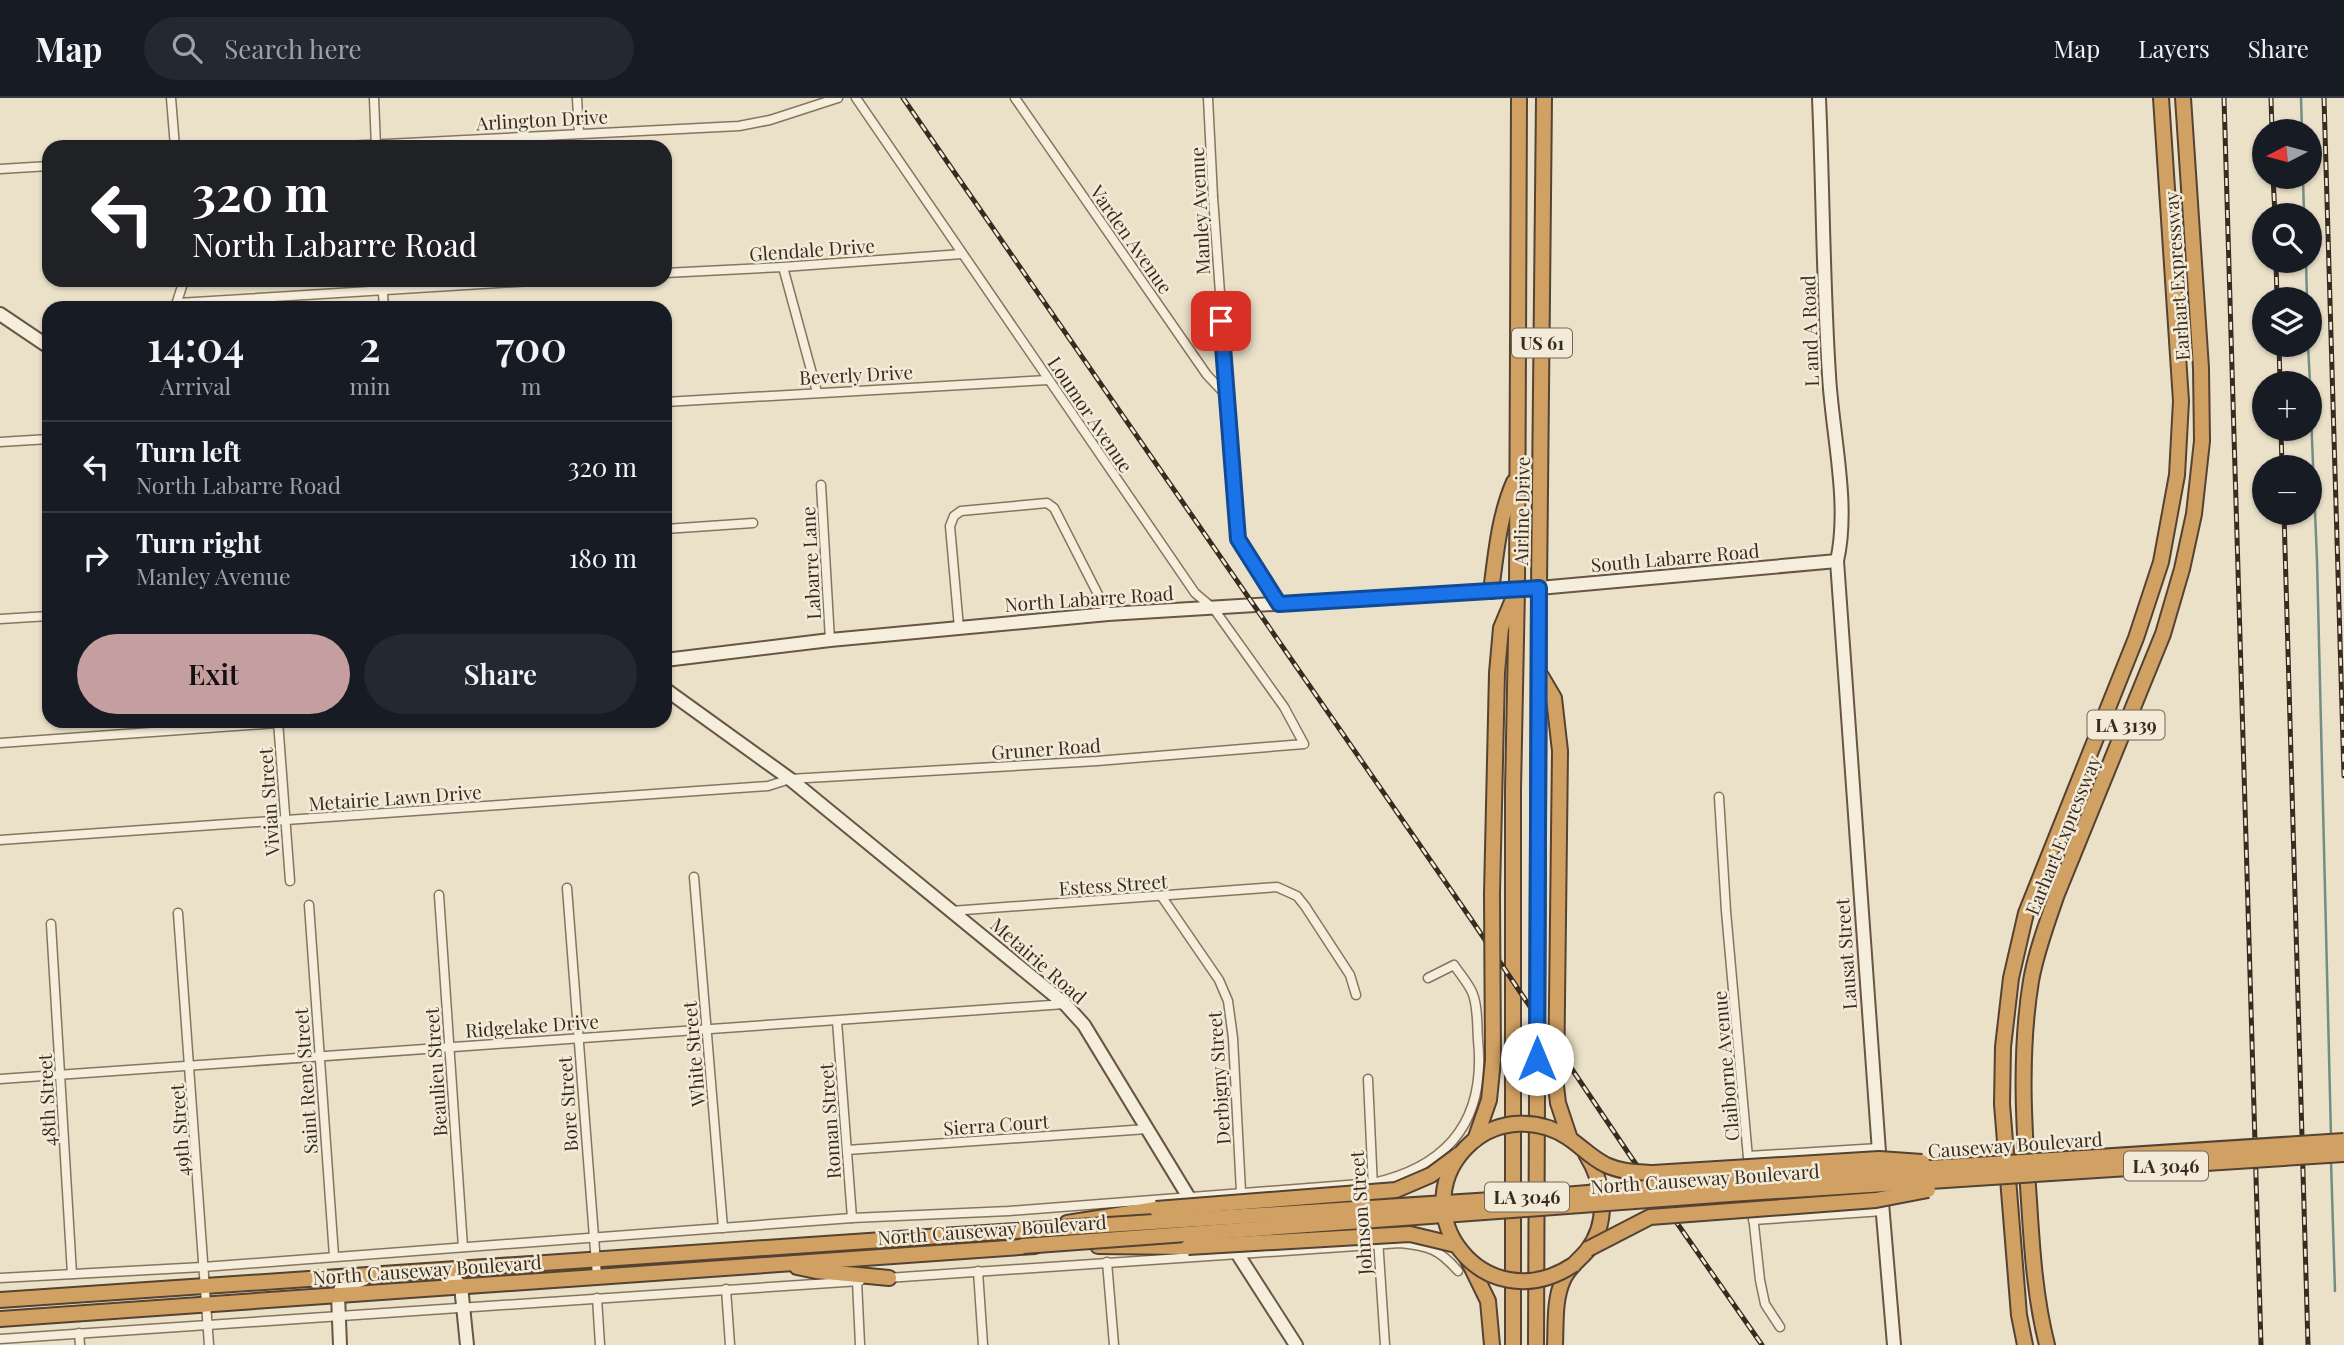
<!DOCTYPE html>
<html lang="en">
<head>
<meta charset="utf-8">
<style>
	:root { --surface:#171b24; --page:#242831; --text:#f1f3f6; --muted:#9ea1a6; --line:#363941; --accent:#c59ea0 }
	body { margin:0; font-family:"Playfair Display",serif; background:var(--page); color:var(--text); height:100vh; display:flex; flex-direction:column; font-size:26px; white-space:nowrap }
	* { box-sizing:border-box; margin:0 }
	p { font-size:23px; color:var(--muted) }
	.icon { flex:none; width:38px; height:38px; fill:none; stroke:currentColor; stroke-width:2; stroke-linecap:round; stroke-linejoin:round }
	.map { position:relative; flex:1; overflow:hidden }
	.details { position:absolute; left:42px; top:203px; width:630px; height:427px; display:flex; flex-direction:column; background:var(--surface); border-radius:21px; box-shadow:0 2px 5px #0004 }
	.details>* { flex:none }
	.top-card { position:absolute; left:42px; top:42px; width:630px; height:147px; border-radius:21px; box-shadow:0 2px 5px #0004; background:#202124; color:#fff; overflow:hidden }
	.needle { width:46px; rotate:264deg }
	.fabs { position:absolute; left:2252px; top:21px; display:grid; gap:14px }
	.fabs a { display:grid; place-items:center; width:70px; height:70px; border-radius:50%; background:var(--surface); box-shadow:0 2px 5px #0004; font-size:35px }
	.pin { position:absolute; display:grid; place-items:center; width:60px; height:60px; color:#fff; margin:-30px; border-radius:14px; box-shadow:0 4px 10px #0006 }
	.me { position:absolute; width:77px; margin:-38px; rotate:0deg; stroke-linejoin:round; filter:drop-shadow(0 0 5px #0008) }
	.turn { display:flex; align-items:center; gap:24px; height:147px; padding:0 35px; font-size:32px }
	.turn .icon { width:91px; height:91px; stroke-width:2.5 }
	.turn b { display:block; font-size:49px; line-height:60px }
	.eta { display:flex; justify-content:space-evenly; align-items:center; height:119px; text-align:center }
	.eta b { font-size:42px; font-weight:600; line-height:49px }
	.primary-button { display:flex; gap:14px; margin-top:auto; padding:14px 35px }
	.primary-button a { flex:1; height:80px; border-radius:42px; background:var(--accent); color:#111; font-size:28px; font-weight:600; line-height:80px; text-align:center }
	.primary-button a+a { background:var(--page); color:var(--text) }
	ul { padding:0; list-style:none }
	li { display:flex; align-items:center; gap:21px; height:91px; padding:0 35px; border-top:2px solid var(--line) }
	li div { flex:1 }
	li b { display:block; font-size:26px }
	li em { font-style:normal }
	header { display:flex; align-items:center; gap:42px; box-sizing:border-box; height:98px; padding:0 35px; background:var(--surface); border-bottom:2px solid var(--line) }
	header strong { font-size:33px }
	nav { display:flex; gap:38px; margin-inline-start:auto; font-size:24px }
	.search { width:490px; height:63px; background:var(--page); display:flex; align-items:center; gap:18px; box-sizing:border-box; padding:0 24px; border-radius:38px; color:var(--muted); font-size:26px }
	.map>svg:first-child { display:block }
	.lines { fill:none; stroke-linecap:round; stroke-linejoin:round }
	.stream { stroke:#718e86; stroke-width:2.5 }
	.street-casing { stroke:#86745f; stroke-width:11 }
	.secondary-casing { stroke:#685542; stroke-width:16 }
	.highway-casing { stroke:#544233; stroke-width:18 }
	.street { stroke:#f6eedc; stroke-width:8 }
	.secondary { stroke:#f6eedc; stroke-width:12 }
	.highway { stroke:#d1a063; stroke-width:14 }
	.rail-casing { stroke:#382c21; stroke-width:5 }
	.rail { stroke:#f3ebd8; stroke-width:2.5; stroke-dasharray:8; stroke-linecap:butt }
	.highway-bridge-casing { stroke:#544233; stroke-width:18; stroke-linecap:butt }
	.highway-bridge { stroke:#d1a063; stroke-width:14 }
	.route-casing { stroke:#114b97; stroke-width:18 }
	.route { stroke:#1a73e8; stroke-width:12 }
	.labels { text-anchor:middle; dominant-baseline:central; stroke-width:5; stroke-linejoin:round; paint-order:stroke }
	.shield { fill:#f3ebd8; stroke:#706558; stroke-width:2 }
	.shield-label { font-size:18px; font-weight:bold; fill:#382c21 }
	.street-label { font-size:19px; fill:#382c21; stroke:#f3ebd8 }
</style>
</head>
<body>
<header>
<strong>Map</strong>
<div class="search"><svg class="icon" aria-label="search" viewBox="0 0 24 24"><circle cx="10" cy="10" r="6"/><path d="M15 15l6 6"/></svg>Search here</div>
<nav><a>Map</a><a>Layers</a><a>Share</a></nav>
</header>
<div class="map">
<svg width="2344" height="1247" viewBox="0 0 2344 1247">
	<rect width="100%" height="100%" fill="#ebe1c9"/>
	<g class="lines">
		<g class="stream">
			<path d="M2301,0l1,33"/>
			<path d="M2303,79l1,38"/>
			<path d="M2306,163l1,38"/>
			<path d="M2308,247l2,38"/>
			<path d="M2310,293l7,169 14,577"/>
			<path d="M2331,1063l4,130"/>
		</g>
		<g class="street-casing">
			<g id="street">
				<path d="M171,0l4,49"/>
				<path d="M374,0l2,49"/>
				<path d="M577,0l2,35"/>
				<path d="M1015,0l192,277 19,20"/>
				<path d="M1208,0l5,99 25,342 41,65"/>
				<path d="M327,49l412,-21 31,-6 68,-22"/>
				<path d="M0,71l49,-3"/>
				<path d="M783,169l34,125"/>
				<path d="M665,175l118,-6 179,-13"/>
				<path d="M382,182l2,28"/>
				<path d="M178,205l370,-23"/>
				<path d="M175,210l9,-28"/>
				<path d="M665,304l383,-22"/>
				<path d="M0,344l49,-3"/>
				<path d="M821,387l9,155"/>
				<path d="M665,431l88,-6"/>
				<path d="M0,521l49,-3"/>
				<path d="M959,530l-9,-102 4,-10 7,-5 86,-8 7,5 54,106"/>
				<path d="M278,623l12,160"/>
				<path d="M0,645l304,-22"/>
				<path d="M1719,699l7,114 23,258"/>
				<path d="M0,742l768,-54 22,-7 307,-18 207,-17 -20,-37 -70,-98 -19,-16 -339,-495"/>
				<path d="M694,779l29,351"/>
				<path d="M567,790l30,388"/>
				<path d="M439,797l24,352"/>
				<path d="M1162,799l57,83 9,21 5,37 8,154"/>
				<path d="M309,807l25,351"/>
				<path d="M951,813l326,-24 20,9 8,10 45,69 6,20"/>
				<path d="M178,815l31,432"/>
				<path d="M51,826l21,350"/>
				<path d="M837,923l15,197"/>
				<path d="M0,981l1065,-75"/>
				<path d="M1368,981l5,109"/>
				<path d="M847,1052l300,-21"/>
				<path d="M1748,1058l131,-8"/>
				<path d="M1752,1108l8,74 5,24 15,23"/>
				<path d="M1753,1122l130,-9"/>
				<path d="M1378,1141l7,106"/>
				<path d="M1107,1164l7,83"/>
				<path d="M978,1173l5,74"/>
				<path d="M0,1180l203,-11 649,-49 157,-7 364,-28c77,-17 113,-64 105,-143 -1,-14 0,-35 -6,-48 -4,-9 -12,-18 -18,-27l-26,13"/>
				<path d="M887,1180l513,-35c29,3 39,6 58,28"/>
				<path d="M857,1183l3,64"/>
				<path d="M726,1191l4,56"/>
				<path d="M597,1200l3,47"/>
				<path d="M79,1235l1,12"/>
				<path d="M0,1241l860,-58"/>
			</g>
		</g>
		<g class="secondary-casing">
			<g id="secondary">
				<path d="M1819,0c4,92 4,185 10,277 3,58 21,129 8,186l43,605"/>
				<path d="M0,216l49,33"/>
				<path d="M665,562l165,-20 278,-26 431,-26 298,-27"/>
				<path d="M665,591l125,90 275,225 19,21 104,171 13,15"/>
				<path d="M1881,1093l13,154"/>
				<path d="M1227,1143l10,12 59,92"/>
				<path d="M438,1173l11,2 12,13 6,59"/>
				<path d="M340,1247l-2,-50 3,-7 23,-9"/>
			</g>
		</g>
		<g class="highway-casing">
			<g id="highway">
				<path d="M1491,493c5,-37 8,-75 23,-109"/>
				<path d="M1497,575l4,-45 13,-31"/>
				<path d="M1541,578l13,22 6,53"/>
				<path d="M1067,1125l89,-14"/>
				<path d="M1098,1148l90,1"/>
				<path d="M1468,1162l20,41 4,44"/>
				<path d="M797,1169l19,4 73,7"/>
				<path d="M0,1202l1000,-68"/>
				<path d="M0,1221l1035,-73"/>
				<path d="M1513,1247v-555l4,-201 2,-491"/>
				<path d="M1536,1247l3,-757 5,-490"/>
				<path d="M1555,1247c1,-21 -1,-45 8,-65 5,-12 16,-20 24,-29 23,-30 17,-68 -1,-97"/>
				<path d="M2025,1247l-6,-30 -17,-211 1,-57 8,-69 15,-65 110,-275 25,-76 16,-87 4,-74 -20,-303"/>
				<path d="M2047,1247c-12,-47 -15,-96 -18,-144 -5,-72 -10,-147 2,-220 5,-29 16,-58 26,-87l106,-260 19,-65 12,-55 8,-73 -1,-73 -18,-270"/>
			</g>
		</g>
		<use href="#street" class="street"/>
		<use href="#secondary" class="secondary"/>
		<use href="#highway" class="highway"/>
		<g class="rail-casing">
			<g id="rail">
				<path d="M903,0l570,824 158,235 131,188"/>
				<path d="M2224,0l37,1247"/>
				<path d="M2271,0l1,33"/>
				<path d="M2324,0l20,678"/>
				<path d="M2273,79l2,38"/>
				<path d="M2276,163l1,38"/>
				<path d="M2279,247l1,38"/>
				<path d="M2281,331l1,38"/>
				<path d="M2284,415l24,832"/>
			</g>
		</g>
		<use href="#rail" class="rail"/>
		<g class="highway-bridge-casing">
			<g id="highway-bridge">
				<path d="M1560,653l-4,335 2,17 12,36"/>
				<path d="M1475,1042l14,-40 4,-40 -1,-166 5,-221"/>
				<path d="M1156,1111l240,-19 35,-15 27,-20"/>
				<path d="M1000,1134l552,-36 177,-15 615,-40"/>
				<path d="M1023,1148l707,-52 614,-40"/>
				<path d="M1188,1149l222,-13 46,11"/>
				<path d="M1588,1151l62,-32 226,-17 52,-10"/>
				<path d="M1573,1167c-90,59 -176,-57 -101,-123 27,-23 66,-24 95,-5 14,9 23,20 39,28 15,7 31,7 47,8l226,-14 43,3"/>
			</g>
		</g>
		<use href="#highway-bridge" class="highway-bridge"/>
	</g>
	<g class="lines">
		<g class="route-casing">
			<path id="route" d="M1221,223l17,218 41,65 260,-16 -2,471"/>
		</g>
		<use href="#route" class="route"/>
	</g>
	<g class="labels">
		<g class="shield">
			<rect x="1512" y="230.5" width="60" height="29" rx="5"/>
			<rect x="2087.5" y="612.5" width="77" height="29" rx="5"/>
			<rect x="2124" y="1053.5" width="84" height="29" rx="5"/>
			<rect x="1485" y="1084.5" width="84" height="29" rx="5"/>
		</g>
		<g class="shield-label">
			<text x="1542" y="245">US 61</text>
			<text x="2126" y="627">LA 3139</text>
			<text x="2166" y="1068">LA 3046</text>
			<text x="1527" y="1099">LA 3046</text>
		</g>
		<g class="street-label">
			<text transform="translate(542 21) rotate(-3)">Arlington Drive</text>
			<text transform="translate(1199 113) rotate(-93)">Manley Avenue</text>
			<text transform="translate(1132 141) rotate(55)">Varden Avenue</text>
			<text transform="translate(812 151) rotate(-4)">Glendale Drive</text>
			<text transform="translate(2176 178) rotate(-94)">Earhart Expressway</text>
			<text transform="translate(1809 233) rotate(-92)">L and A Road</text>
			<text transform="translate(856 276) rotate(-3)">Beverly Drive</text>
			<text transform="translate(1091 316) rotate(56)">Loumor Avenue</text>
			<text transform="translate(1521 413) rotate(-89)">Airline Drive</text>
			<text transform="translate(1675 459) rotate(-5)">South Labarre Road</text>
			<text transform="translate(810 465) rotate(-93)">Labarre Lane</text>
			<text transform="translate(1089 500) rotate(-4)">North Labarre Road</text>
			<text transform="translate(1046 650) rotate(-4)">Gruner Road</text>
			<text transform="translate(395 699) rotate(-4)">Metairie Lawn Drive</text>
			<text transform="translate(268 704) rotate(-94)">Vivian Street</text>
			<text transform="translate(2062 737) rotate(-68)">Earhart Expressway</text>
			<text transform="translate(1113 786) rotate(-4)">Estess Street</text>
			<text transform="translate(1845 856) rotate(-94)">Lausat Street</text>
			<text transform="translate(1039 862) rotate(41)">Metairie Road</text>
			<text transform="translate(532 927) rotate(-4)">Ridgelake Drive</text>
			<text transform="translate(693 956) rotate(-95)">White Street</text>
			<text transform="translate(1725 968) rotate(-95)">Claiborne Avenue</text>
			<text transform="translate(435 974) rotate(-94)">Beaulieu Street</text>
			<text transform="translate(1218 980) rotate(-94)">Derbigny Street</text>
			<text transform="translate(305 983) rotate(-94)">Saint Rene Street</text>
			<text transform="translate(46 1002) rotate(-93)">48th Street</text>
			<text transform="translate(567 1006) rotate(-94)">Bore Street</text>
			<text transform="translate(829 1023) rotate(-94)">Roman Street</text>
			<text transform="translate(996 1026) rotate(-4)">Sierra Court</text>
			<text transform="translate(179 1032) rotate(-94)">49th Street</text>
			<text transform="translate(2015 1046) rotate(-4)">Causeway Boulevard</text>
			<text transform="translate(1705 1080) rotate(-4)">North Causeway Boulevard</text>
			<text transform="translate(1360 1115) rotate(-94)">Johnson Street</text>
			<text transform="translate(992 1131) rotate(-4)">North Causeway Boulevard</text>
			<text transform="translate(427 1171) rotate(-4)">North Causeway Boulevard</text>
		</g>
	</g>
</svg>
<div class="fabs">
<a><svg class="needle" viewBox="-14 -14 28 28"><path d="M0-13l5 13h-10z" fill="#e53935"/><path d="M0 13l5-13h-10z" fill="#9ea1a6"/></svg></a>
<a><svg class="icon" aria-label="search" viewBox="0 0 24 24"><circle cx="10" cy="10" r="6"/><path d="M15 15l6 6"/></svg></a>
<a><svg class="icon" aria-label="layers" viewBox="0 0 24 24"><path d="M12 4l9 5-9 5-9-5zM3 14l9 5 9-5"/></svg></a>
<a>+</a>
<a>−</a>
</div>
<div class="pin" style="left:1221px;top:223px;background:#d93025"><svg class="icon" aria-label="arrive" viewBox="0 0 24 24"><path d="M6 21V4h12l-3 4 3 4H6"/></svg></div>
<svg class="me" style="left:1537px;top:961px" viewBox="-20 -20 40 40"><circle r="19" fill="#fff"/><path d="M0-13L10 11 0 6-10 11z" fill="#1a73e8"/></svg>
<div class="top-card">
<div class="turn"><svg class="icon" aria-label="left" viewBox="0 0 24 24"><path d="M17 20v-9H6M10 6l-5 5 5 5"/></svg><div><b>320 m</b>North Labarre Road</div></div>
</div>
<section class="details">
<div class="eta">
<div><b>14:04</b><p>Arrival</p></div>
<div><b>2</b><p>min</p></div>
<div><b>700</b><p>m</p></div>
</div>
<ul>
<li><svg class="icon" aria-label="left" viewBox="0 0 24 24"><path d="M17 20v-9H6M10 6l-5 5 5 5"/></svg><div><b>Turn left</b><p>North Labarre Road</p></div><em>320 m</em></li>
<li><svg class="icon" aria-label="right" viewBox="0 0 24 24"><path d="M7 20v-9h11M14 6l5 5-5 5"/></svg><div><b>Turn right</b><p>Manley Avenue</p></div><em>180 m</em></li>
</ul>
<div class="primary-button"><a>Exit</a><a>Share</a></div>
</section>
</div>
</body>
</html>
